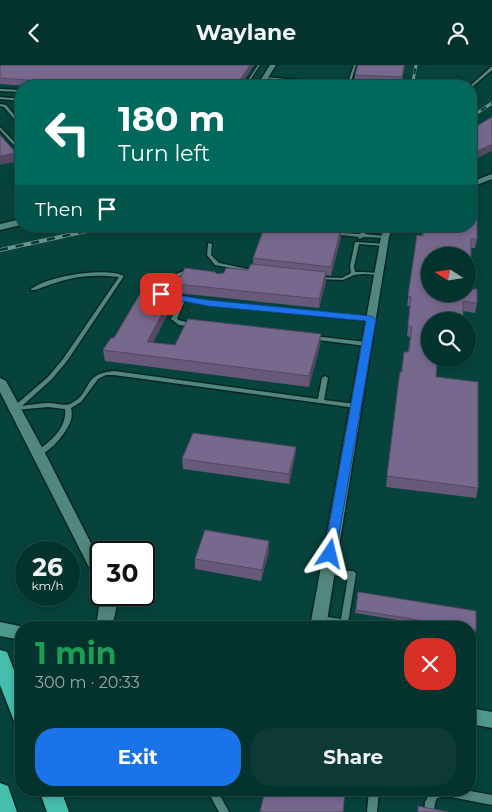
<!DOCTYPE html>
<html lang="en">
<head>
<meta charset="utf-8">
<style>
	:root { --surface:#04322d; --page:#0d3a35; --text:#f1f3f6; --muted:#97aaaa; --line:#254d49; --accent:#1a73e8 }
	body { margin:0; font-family:Montserrat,sans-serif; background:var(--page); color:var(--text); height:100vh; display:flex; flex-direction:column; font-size:19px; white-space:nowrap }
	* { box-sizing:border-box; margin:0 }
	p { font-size:16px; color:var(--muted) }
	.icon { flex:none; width:28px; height:28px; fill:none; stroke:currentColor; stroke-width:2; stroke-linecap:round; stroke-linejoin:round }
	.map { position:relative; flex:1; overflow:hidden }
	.details { position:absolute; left:15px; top:556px; width:461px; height:175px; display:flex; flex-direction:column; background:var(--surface); border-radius:20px; box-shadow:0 2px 8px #0003,0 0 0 1px var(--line) }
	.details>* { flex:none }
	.banner { position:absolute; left:15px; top:15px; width:462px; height:152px; border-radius:20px; box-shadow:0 2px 8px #0003,0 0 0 1px var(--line); background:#00695c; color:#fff; overflow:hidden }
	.needle { width:32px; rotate:282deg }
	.tools { position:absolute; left:421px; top:182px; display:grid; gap:10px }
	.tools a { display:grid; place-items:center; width:55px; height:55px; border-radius:50%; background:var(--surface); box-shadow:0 2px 8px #0003,0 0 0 1px var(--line); font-size:25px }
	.speed { position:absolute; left:15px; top:476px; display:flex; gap:10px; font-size:25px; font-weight:700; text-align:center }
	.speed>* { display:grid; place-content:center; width:65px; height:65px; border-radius:50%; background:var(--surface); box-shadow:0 2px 8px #0003,0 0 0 1px var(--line); line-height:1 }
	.speed small { font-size:12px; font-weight:400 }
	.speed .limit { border:2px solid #111; border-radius:8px; background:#fff; color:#111 }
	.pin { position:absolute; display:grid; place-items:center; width:42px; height:42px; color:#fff; margin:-21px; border-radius:10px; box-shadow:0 2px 8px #0006 }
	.me { position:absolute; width:55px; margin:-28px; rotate:10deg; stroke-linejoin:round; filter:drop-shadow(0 0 4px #0008) }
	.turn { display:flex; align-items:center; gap:18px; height:105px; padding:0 20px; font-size:22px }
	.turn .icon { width:65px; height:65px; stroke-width:2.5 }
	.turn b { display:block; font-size:35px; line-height:42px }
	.then { display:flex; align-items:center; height:48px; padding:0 20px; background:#0003; gap:10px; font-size:19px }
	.round { display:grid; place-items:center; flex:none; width:52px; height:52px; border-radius:20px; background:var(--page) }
	.headline { display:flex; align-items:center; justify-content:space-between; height:85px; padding:0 20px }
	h1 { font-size:30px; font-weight:700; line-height:38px; color:#1e9e55 }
	.primary-button { display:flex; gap:10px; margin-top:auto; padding:10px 20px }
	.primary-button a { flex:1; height:58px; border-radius:20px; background:var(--accent); color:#fff; font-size:20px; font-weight:700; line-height:58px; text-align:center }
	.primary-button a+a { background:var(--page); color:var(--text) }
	header { display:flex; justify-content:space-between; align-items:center; height:65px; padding:0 20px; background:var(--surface); font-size:22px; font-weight:700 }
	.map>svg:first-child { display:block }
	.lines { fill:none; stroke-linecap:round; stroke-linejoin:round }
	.service-casing { stroke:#092622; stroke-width:3 }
	.minor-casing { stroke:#092622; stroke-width:3 }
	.secondary-casing { stroke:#092622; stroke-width:3 }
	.motorway-casing { stroke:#092622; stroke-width:3 }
	.service { fill:#51877e; fill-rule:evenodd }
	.minor { fill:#51877e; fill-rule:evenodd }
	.secondary { fill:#4e988c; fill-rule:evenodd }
	.motorway { fill:#46bead; fill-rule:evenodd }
	.rail-far1-casing { stroke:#699690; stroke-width:3 }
	.rail-casing { stroke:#699690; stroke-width:4 }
	.rail-far1 { stroke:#0c3732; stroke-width:2; stroke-dasharray:6; stroke-linecap:butt }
	.rail { stroke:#0c3732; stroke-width:2.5; stroke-dasharray:8; stroke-linecap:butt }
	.wall { fill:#665979 }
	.shaded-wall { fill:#534963 }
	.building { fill:#77688d; stroke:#534963; fill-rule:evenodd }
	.route { fill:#1a73e8; stroke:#114b97 }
</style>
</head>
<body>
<header><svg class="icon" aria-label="back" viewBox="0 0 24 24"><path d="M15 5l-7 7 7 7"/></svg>Waylane<svg class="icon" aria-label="person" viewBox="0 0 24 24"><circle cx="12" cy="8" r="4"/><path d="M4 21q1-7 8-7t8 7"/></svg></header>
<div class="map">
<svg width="492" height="747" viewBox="0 0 492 747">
	<rect width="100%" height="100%" fill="#06433c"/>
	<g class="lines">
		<g class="service-casing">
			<g id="service">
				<path d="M258,0h2l-14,21h-2z"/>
				<path d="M354,0h2l-6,20 4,1h-9l-82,-8 2,-1 82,8z"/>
				<path d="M491,2h1v3l-20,17 -2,-1z"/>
				<path d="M0,24l21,1v2l-21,-1z"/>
				<path d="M0,32l21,2v2l-21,-2z"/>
				<path d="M0,39l6,1 15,18v3h-1l-16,-19 -4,-1z"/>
				<path d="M0,62l21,22v3h-1l-20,-22z"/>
				<path d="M333,161h4v5l4,2 19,1 6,-8h4l-5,8 20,2 2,1 -2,1 -22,-1 -3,2 -2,-1 1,-1 -18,-2 -8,-2z"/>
				<path d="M376,161h10l4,2 -2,1z"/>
				<path d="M355,177l31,2v1l-2,1 -25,-2 -5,22 1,6h8l16,1h2v2l-18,-1 -9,1 -11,5 -26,-1v-1l2,-1 23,1 9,-5 -1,-7z"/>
				<path d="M208,178l4,1 -1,11 8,8 33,7 2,1 -2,1 -37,-7 -8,-10z"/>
				<path d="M184,206h6l2,1 -15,5 -6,5 -7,11 44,8 163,16 3,2 -3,2 -163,-16 -23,-5 -8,19c6,4 14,2 20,6l-3,2 -15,-2 -8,-6 10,-20 -20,-4 -2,-1c7,-12 11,-19 25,-23z"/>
				<path d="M86,208c12,-1 28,-2 38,3l-57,85 -15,18 -30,27c9,-1 18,-3 27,-3 8,0 16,4 23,0 21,-11 9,-29 42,-32l204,28 4,-21 3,-2 3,2 -4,22 32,4 3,2 -3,2 -242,-33h-8l-8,4 -17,23 -10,6c1,4 1,8 0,12 -4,12 -22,35 -34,35l-1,-2 1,-2c14,-10 30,-23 28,-42l-17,-2 -33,3 -3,-2 36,-31 15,-18 56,-82c-35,-4 -52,1 -84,13h-4v-1c15,-10 37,-14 55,-16z"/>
				<path d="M313,271l53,6 3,2 -3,2 -55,-7 -1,-1 1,-1z"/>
				<path d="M328,504l24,2 3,1 1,2 -8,49 -1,2 -3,1 -24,-4 -3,-1 -1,-2 1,-2 3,-1 21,3 7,-42 -23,-3 -1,-2 1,-2z"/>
				<path d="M207,725h10l12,22h-10z"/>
				<path d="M369,725h10l-2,22h-10z"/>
				<path d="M432,725h33l27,5v10l-46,-9 -9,2 -2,5 -1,9h-10l1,-10 6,-11z"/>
			</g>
		</g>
		<g class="minor-casing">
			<g id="minor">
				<path d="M270,0h6l-13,21h-6z"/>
				<path d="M492,109v5l-21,8v-5z"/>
				<path d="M21,154v6l-21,5v-6z"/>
				<path d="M385,161h8l-4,11 -63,390h-16l71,-390z"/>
				<path d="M0,313l6,3 39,72 56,110v20l-5,-2 -96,-189z"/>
				<path d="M101,528v2h15v14l-4,18h-16z"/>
			</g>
		</g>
		<g class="secondary-casing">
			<g id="secondary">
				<path d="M0,557l24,5h-3v13l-21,-4z"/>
				<path d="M470,643l22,4v16l-22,-4z"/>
			</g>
		</g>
		<g class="motorway-casing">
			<g id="motorway">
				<path d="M0,585l7,2 14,36v36l-7,-3 -14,-36z"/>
				<path d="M0,718l8,3 9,26h-17z"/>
				<path d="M39,725h22l8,22h-22z"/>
			</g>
		</g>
		<use href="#service" class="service"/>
		<use href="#minor" class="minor"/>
		<use href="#secondary" class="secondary"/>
		<use href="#motorway" class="motorway"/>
		<g class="rail-far1-casing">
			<g id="rail-far1">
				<path d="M412,21l4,-21"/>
				<path d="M471,52l21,-14"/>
			</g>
		</g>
		<g class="rail-casing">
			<path id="rail" d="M0,185l110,-24"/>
		</g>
		<use href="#rail-far1" class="rail-far1"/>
		<use href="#rail" class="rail"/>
	</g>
	<g class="wall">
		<path d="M0,0h254l-14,21h-215l-25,-2z"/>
		<path d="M358,0h47l-4,19 -47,-2 1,-7z"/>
		<path d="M21,83v17l-3,-4 -5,-11z"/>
		<path d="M338,161h5l-1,5h-1v6l-10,39 -5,-1v6l-7,27 -142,-15v-9l40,-10 31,-4 5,-6v-6l86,-31z"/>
		<path d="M423,161h48l6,13 -2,9h-4v41l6,14 -2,10 -12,-2 -33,10 6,56 42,111 -2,10 -90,-11 12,-105 3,-10 3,-20h4l2,-15 -3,-1 3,-30h-3l10,-71 5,1z"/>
		<path d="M174,236l-21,42 22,2 146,-11 -1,11 -11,42 -204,-26 -2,-11 11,-12z"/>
		<path d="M296,382l-1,10 -6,27 -106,-15 -1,-10z"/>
		<path d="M269,486l-8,30 -66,-12v-10z"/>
		<path d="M358,527l118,19v19l-1,3 -5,-1v-5h-30l-85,-14z"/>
	</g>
	<g class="shaded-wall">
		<path d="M250,0h4l-14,21h-4z"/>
		<path d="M492,79v7l-21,10v-7z"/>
		<path d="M16,88l2,8 -18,4v-9z"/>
		<path d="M341,163v9l-10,39v-9z"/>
		<path d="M326,207v9l-7,27v-9z"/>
		<path d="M174,226v10l-26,52 -1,-11z"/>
		<path d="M321,269l-1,11 -11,42v-11z"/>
		<path d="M296,382l-1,10 -6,27v-10z"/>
		<path d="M269,476v10l-8,30 1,-11z"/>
	</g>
	<g class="building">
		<path d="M0,0h250l-14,21h-147l1,-1 -90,-7z"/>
		<path d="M358,0h46l-2,12 -47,-2z"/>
		<path d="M492,52v27l-21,10v-29l6,1z"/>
		<path d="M0,70l16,18 -16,3z"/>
		<path d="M21,83v12l-8,-10z"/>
		<path d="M471,142l6,1v31h-6v50h6v14l-14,-2v20h-33v38h4v4h3l-1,14 42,5v106l-91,-12 13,-104h2l2,-20h5l3,-25 -4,-1 3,-29 -3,-1 9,-61 6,1 1,-10h47zM430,191h38v38h-38z"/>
		<path d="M265,161h70l6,2 -10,39 -78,-9z"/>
		<path d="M251,199l75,8 -7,27 -142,-15 8,-16 30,4 2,2 7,-1 2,-5 22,2z"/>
		<path d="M144,222l30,4 -27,51 28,3 13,-26 133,15 -12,42 -206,-26 8,-12h3z"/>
		<path d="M193,368l103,14 -7,27 -107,-15z"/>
		<path d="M205,465l64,11 -7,29 -67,-11z"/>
		<path d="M358,527l118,19v19l-6,-1v-2h-8l-106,-17z"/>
		<path d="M265,725h80l-2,22h-83z"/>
		<path d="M418,741l30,6h-30z"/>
	</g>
	<path class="route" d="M158,227l50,8 163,16 5,3 -41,239h-9l-2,-4 42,-233 -158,-15 -50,-10z"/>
</svg>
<div class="tools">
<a><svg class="needle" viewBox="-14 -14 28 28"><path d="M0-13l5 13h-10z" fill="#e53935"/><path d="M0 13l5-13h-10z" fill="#97aaaa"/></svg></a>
<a><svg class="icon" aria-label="search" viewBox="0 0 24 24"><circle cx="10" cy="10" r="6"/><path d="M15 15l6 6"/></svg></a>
</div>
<div class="speed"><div>26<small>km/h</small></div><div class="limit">30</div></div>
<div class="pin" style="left:161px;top:229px;background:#d93025"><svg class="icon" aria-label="arrive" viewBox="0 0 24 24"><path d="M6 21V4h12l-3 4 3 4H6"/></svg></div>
<svg class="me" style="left:330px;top:489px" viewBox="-20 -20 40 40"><path d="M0-17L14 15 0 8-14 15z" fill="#1a73e8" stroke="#fff" stroke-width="4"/></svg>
<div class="banner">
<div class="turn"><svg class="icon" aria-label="left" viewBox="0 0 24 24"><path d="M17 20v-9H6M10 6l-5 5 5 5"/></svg><div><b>180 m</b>Turn left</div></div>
<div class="then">Then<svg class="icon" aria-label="arrive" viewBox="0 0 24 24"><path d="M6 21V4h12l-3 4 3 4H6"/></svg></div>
</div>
<section class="details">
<div class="headline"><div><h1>1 min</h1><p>300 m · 20:33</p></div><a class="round" style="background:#d93025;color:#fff"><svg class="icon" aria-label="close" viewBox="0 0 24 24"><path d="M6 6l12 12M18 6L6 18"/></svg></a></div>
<div class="primary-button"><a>Exit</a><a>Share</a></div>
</section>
</div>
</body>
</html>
